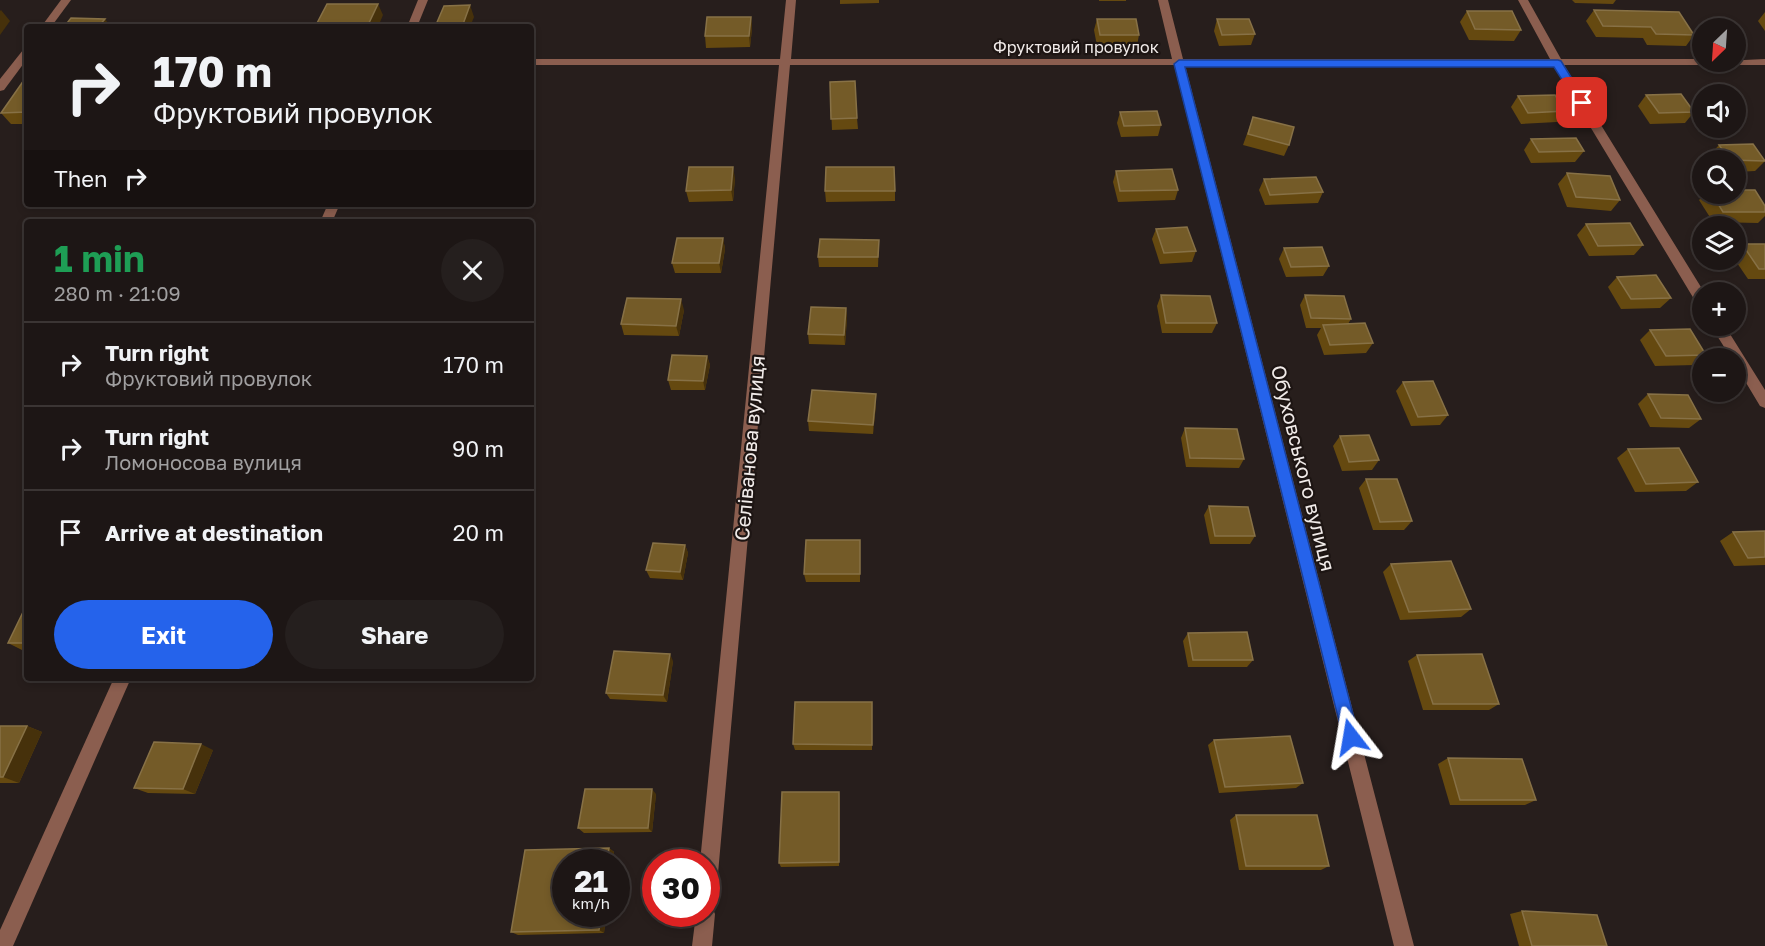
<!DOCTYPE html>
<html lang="en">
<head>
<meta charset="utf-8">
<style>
	:root { --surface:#1d1615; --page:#251f1e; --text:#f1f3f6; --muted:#a09fa0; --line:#3b3534; --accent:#2563eb }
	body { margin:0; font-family:"Golos Text",sans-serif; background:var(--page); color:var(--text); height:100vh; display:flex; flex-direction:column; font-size:22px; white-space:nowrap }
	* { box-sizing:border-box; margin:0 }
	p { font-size:20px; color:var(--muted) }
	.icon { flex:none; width:33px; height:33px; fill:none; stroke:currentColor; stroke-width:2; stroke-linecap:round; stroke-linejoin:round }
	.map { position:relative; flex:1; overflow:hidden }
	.sheet { position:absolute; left:24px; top:219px; width:510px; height:462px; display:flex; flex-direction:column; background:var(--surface); border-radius:6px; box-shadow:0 3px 9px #0003,0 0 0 2px var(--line) }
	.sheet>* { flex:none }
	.guide { position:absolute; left:24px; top:24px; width:510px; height:183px; border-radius:6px; box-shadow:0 3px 9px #0003,0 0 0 2px var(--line); background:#1d1615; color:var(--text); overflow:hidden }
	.needle { width:39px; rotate:205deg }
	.fabs { position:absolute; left:1692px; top:18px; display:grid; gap:12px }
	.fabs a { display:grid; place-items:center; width:54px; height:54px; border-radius:50%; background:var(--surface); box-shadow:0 3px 9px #0003,0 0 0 2px var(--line); font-size:30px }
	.speed { position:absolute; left:552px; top:849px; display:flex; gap:12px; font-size:30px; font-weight:700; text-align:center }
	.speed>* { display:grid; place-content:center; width:78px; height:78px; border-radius:50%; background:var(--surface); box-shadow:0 3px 9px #0003,0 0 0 2px var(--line); line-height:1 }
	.speed small { font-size:15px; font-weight:400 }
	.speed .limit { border:9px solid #d22; background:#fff; color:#111 }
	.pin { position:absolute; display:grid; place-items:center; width:51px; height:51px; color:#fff; margin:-26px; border-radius:12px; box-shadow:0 3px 9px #0006 }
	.me { position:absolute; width:66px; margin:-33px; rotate:346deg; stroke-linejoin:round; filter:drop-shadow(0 0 4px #0008) }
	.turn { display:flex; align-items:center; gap:21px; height:126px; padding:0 30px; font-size:27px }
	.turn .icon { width:78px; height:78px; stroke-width:2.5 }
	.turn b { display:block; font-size:42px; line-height:51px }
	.then { display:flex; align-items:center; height:57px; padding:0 30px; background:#0003; gap:12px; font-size:22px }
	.round { display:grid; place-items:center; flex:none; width:63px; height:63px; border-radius:32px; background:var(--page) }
	.summary { display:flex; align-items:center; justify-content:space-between; height:102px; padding:0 30px }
	h1 { font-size:36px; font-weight:700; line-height:45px; color:#1e9e55 }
	.action { display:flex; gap:12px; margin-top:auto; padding:12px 30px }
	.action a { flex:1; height:69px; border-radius:36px; background:var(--accent); color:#fff; font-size:24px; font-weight:700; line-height:69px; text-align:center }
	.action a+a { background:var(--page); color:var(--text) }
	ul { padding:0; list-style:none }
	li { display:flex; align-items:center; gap:18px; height:84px; padding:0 30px; border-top:2px solid var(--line) }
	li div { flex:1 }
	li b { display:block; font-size:22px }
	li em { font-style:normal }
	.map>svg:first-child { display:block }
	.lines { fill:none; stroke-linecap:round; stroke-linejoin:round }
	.street { fill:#8b5e4f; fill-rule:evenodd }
	.wall { fill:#654910 }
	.shaded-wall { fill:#46310b }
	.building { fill:#745b28; stroke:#877146; stroke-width:1.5 }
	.route { fill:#2563eb; stroke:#184099; stroke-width:1.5 }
	.labels { text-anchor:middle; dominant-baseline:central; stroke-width:4.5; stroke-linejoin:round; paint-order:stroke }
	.far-street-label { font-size:16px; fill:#f1ebe9; stroke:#1d1513 }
	.street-label { font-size:20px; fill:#f1ebe9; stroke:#1d1513 }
</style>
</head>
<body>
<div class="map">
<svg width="1765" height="946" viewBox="0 0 1765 946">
	<rect width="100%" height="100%" fill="#271e1c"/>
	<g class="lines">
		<g class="street">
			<path d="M61,0h10l-20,27h-10z"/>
			<path d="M418,0h10l-11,27h-10z"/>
			<path d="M786,0h10l-5,59h381l-14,-59h10l15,59h367l-32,-59h10l33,59h141v3l63,-3v6h-201l140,227 -2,13 -5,-1 -144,-239h-368l229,881h-20l-220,-881h-384l-74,831 -3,7 -6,2 5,2 3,7 -3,32h-20l4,-32h10v-52h-6l79,-797h-248v-6h249z"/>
			<path d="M27,49v10l-23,31 -4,1v-12l23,-29z"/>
			<path d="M328,204h12l-8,18h-12z"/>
			<path d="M1711,326h14l40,64v18l-5,-2 -24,-40v-8h-5z"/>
			<path d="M114,678h17l-118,268h-13v-16z"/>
		</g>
	</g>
	<g class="wall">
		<path d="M840,0h39v3l-39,1z"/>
		<rect x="1099" y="0" width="27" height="1"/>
		<path d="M1572,0h44l-3,4 -38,-1z"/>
		<path d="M1594,10l100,25 -8,11 -39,-1 -4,-7 -47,-1 -10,-16z"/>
		<path d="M1467,11l54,19 -7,11 -45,-1 -9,-18z"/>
		<path d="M1765,12v19l-7,-10z"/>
		<path d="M751,17l1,11 -2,19 -44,1 -1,-12z"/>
		<path d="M1097,19l42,16 -2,11h-40l-3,-16z"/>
		<path d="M1217,19l38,15 -4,11 -32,1 -5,-15z"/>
		<path d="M27,80v44h-16l-10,-11z"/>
		<path d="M830,82l27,36 1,11 -26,1z"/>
		<path d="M1646,95l48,17 -9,11 -35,1 -12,-18z"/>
		<path d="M1518,96l47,15 -8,11 -36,2 -10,-17z"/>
		<path d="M1120,112l41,13 -3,11 -37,1 -4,-14z"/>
		<path d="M1253,117l36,28 -5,11 -41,-11z"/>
		<path d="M1531,139l53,12 -9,11 -44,1 -7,-13z"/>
		<path d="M1719,145l46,16 -10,10 -19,1v-12h-24l-3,-4z"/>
		<path d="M1116,171l62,19 -3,10 -57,2 -5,-20z"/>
		<path d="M1567,173l53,27 -9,11 -44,-4 -9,-23z"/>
		<path d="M735,178l-2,23 -44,1 -3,-11z"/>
		<path d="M1264,179l59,13 -5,11 -53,2 -6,-15z"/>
		<path d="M825,191h70v10l-69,1z"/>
		<path d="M1706,194h30l29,12v10l-7,7 -45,-1 -14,-22z"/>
		<path d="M1586,224l57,21 -9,10 -45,1 -12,-21z"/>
		<path d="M1156,229l40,22 -4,11 -32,2 -8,-25z"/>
		<path d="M723,238l2,11 -4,24h-46l-3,-10z"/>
		<path d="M879,240l-1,27h-59l-1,-10z"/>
		<path d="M1742,244h23v35h-17l-13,-19 1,-9z"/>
		<path d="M1284,248l45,18 -6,10 -37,1 -7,-18z"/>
		<path d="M1617,277l54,21 -11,10 -39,1 -13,-22z"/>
		<path d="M1161,295l56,28 -5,10h-50l-5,-27z"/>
		<path d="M1305,295l46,24 -3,5 25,19 -7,10 -42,2 -7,-20 4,-7h-15l-6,-23z"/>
		<path d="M846,308l1,10 -2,27 -36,-1 -1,-10z"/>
		<path d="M684,310l-5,26 -55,-1 -3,-11z"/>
		<path d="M1650,330l56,25 -11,10 -40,1 -15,-26z"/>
		<path d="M707,356l3,9 -5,25h-34l-3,-10z"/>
		<path d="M1403,382l45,33 -8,10 -29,1 -15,-35z"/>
		<path d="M1648,394l53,25 -12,9 -39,-1 -12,-23z"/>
		<path d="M876,404l-3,30 -64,-3 -1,-10z"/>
		<path d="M1185,428l59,31 -5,9 -53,-1 -5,-29z"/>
		<path d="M1340,436l39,24 -7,10 -30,1 -9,-25z"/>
		<path d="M1628,449l70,33 -12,9 -51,1 -18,-34z"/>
		<path d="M1366,479l46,42 -8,9h-31l-14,-42z"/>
		<path d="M1209,506l46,30 -5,8h-40l-6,-29z"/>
		<path d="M1765,531v34l-31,1 -14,-25 13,-9z"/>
		<path d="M860,540v42h-54l-2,-8z"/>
		<path d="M685,545l3,8 -5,27 -33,-2 -4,-8z"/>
		<path d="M1391,564l80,45 -10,8 -61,3 -17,-48z"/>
		<path d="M27,608v42h-5l-14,-7z"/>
		<path d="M1188,633l65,27 -6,7h-59l-5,-26z"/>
		<path d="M1417,655l82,49 -10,6h-66l-15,-49z"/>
		<path d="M673,661l-6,41 -57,-3 -4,-6z"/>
		<path d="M872,702v48h-77l-2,-6z"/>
		<path d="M0,726h27l15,6 -23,51h-19z"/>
		<path d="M1214,740l89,43 -7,5 -77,5 -11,-48z"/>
		<path d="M213,750l-18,44 -47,-1 -14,-5z"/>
		<path d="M1448,758l88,42 -11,5h-75l-12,-41z"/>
		<path d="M656,794l-4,38 -68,1 -6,-5z"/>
		<path d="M840,797l-1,69 -58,1 -2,-4z"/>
		<path d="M1236,815l93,51 -8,4h-82l-9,-50z"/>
		<path d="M609,848l5,4 -2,10h-46v52h40l-2,19 -86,2 -7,-3 14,-82z"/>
		<path d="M1522,911l85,35h-88l-9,-32z"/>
	</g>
	<g class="shaded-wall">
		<path d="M378,4l5,11 -5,12h-11z"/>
		<path d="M470,5l4,12 -4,10h-8z"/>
		<path d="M1,10l9,11 -10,14v-24z"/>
		<path d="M751,17l1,11 -2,19 -1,-11z"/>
		<path d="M105,19l6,8h-13z"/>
		<path d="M733,167l2,11 -2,23 -2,-11z"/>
		<path d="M723,238l2,11 -4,24 -2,-10z"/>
		<path d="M681,299l3,11 -5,26 -3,-10z"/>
		<path d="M846,308l1,10 -2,27 -1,-10z"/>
		<path d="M707,356l3,9 -5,25 -2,-9z"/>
		<path d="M876,394v10l-3,30v-9z"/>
		<path d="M685,545l3,8 -5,27 -3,-8z"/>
		<path d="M670,654l3,7 -6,41 -4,-7z"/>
		<path d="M27,726l15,6 -23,51 -16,-6z"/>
		<path d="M201,744l12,6 -18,44 -12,-5z"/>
		<path d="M652,789l4,5 -4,38 -4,-4z"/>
		<path d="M839,792l1,5 -1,69z"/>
		<path d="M609,848l5,4 -2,10h-5z"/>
		<path d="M601,914h5l-2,19 -5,-3z"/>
	</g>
	<g class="building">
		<path d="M327,4h51l-11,23h-52z"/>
		<path d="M470,5l-8,22h-27l9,-21z"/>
		<path d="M1594,10l85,2 15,23 -38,-1 -5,-7 -48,-1z"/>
		<path d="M1467,11h45l9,19 -46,-1z"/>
		<path d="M707,17h44l-2,19h-44z"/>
		<path d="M71,18l34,1 -7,8h-34z"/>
		<path d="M1097,19h39l3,16h-39z"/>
		<path d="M1217,19h32l6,15 -33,1z"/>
		<path d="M24,80h3v32l-26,1z"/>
		<path d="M855,81l2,37 -26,1 -1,-37z"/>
		<path d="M1681,94l13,18 -35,1 -13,-18z"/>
		<path d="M1555,95l10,16 -37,2 -10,-17z"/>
		<path d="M1157,111l4,14 -37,1 -4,-14z"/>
		<path d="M1253,117l41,10 -5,18 -41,-11z"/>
		<path d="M1576,138l8,13 -45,1 -8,-13z"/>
		<path d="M1753,144l12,17 -35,-1 -11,-15z"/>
		<path d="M689,167h44l-2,23 -45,1z"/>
		<path d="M826,167h68l1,24h-70z"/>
		<path d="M1172,169l6,21 -58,1 -4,-20z"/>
		<path d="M1567,173l43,3 10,24 -44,-3z"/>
		<path d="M1316,177l7,15 -53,3 -6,-16z"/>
		<path d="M1736,190h19l10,16v6h-42l-11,-18h24z"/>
		<path d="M1630,223l13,22 -45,1 -12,-22z"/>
		<path d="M1187,227l9,24 -32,2 -8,-24z"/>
		<path d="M677,238h46l-4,25h-47z"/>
		<path d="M820,239l59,1 -1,17h-60z"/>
		<path d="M1742,244h23v25h-6z"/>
		<path d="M1322,247l7,19 -38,1 -7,-19z"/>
		<path d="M1656,275l15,23 -40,1 -14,-22z"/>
		<path d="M1161,295l49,1 7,27h-51z"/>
		<path d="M1305,295l39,1 7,23 -40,-1z"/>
		<path d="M627,298l54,1 -5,27 -55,-2z"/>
		<path d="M811,307l35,1 -2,27 -36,-1z"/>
		<path d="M1365,323l8,20 -43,2 -7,-20z"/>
		<path d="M1690,329l16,26 -40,1 -16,-26z"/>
		<path d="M672,355l35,1 -4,25 -35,-1z"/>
		<path d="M1433,381l15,34 -30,2 -15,-35z"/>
		<path d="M812,390l64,4 -3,31 -65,-4z"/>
		<path d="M1648,394l40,1 13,24 -40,-1z"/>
		<path d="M1185,428l52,1 7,30 -54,-1z"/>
		<path d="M1369,435l10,25 -30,2 -9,-26z"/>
		<path d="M1679,448l19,34 -52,2 -18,-35z"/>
		<path d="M1366,479h31l15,42 -32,1z"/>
		<path d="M1209,506l39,1 7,29h-40z"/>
		<path d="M1765,531v26l-17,1 -15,-26z"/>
		<path d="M806,540h54v34h-56z"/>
		<path d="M653,543l32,2 -5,27 -34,-2z"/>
		<path d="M1451,561l20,48 -62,3 -18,-48z"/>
		<path d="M25,608h2v35h-19z"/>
		<path d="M1247,632l6,28h-60l-5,-27z"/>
		<path d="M614,651l56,3 -7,41 -57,-2z"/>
		<path d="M1482,654l17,50h-66l-16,-49z"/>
		<path d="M795,702h77v43l-79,-1z"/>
		<path d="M0,726h27l-24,51h-3z"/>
		<path d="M1290,736l13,47 -78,4 -11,-47z"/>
		<path d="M154,742l47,2 -18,45 -49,-1z"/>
		<path d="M1448,758l74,1 14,41h-76z"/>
		<path d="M585,789h67l-4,39h-70z"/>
		<path d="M782,792h57v70l-60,1z"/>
		<path d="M1236,815h81l12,51h-83z"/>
		<path d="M609,848l-2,14h-41v52h35l-2,16 -88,2 14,-82z"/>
		<path d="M1522,911l75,4 10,31h-75z"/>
	</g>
	<path class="route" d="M1179,60h379l3,1 26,42 -2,2h-7l-24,-38h-369l174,670 -3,6 -5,2 -6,-2 -2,-6 -169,-673z"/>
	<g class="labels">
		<g class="far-street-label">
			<text x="1076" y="47">Фруктовий провулок</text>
		</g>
		<g class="street-label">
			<text transform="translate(749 448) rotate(-85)">Селіванова вулиця</text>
			<text transform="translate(1304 468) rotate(76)">Обуховського вулиця</text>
		</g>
	</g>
</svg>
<div class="fabs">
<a><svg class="needle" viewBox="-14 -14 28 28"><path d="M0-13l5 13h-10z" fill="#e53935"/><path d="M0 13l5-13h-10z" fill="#a09fa0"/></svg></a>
<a><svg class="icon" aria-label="sound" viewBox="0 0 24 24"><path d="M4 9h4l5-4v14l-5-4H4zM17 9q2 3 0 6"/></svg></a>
<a><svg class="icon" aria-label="search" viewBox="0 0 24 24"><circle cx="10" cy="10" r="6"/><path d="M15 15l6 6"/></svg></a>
<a><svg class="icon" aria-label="layers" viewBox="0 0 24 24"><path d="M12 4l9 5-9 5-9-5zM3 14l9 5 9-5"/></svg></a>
<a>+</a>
<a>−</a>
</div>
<div class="speed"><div>21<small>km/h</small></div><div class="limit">30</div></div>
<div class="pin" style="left:1582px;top:103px;background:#d93025"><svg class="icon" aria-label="arrive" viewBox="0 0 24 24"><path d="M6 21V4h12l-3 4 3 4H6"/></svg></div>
<svg class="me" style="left:1351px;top:737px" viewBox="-20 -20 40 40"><path d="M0-17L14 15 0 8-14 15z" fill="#2563eb" stroke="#fff" stroke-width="4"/></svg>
<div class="guide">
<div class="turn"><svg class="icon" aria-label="right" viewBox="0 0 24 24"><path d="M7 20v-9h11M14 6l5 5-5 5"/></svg><div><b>170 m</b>Фруктовий провулок</div></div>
<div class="then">Then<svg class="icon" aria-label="right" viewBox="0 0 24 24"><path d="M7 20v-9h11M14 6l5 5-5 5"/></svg></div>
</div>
<section class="sheet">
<div class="summary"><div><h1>1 min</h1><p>280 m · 21:09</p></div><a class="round"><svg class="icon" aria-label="close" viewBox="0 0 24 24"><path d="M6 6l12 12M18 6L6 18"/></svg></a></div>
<ul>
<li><svg class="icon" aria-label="right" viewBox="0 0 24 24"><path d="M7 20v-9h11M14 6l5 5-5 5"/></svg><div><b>Turn right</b><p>Фруктовий провулок</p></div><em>170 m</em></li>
<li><svg class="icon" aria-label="right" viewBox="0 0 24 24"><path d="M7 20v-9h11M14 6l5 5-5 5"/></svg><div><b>Turn right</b><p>Ломоносова вулиця</p></div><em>90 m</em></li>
<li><svg class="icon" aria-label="arrive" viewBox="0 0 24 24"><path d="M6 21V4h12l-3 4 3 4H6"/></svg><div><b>Arrive at destination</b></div><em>20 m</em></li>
</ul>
<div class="action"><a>Exit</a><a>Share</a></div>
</section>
</div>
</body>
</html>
